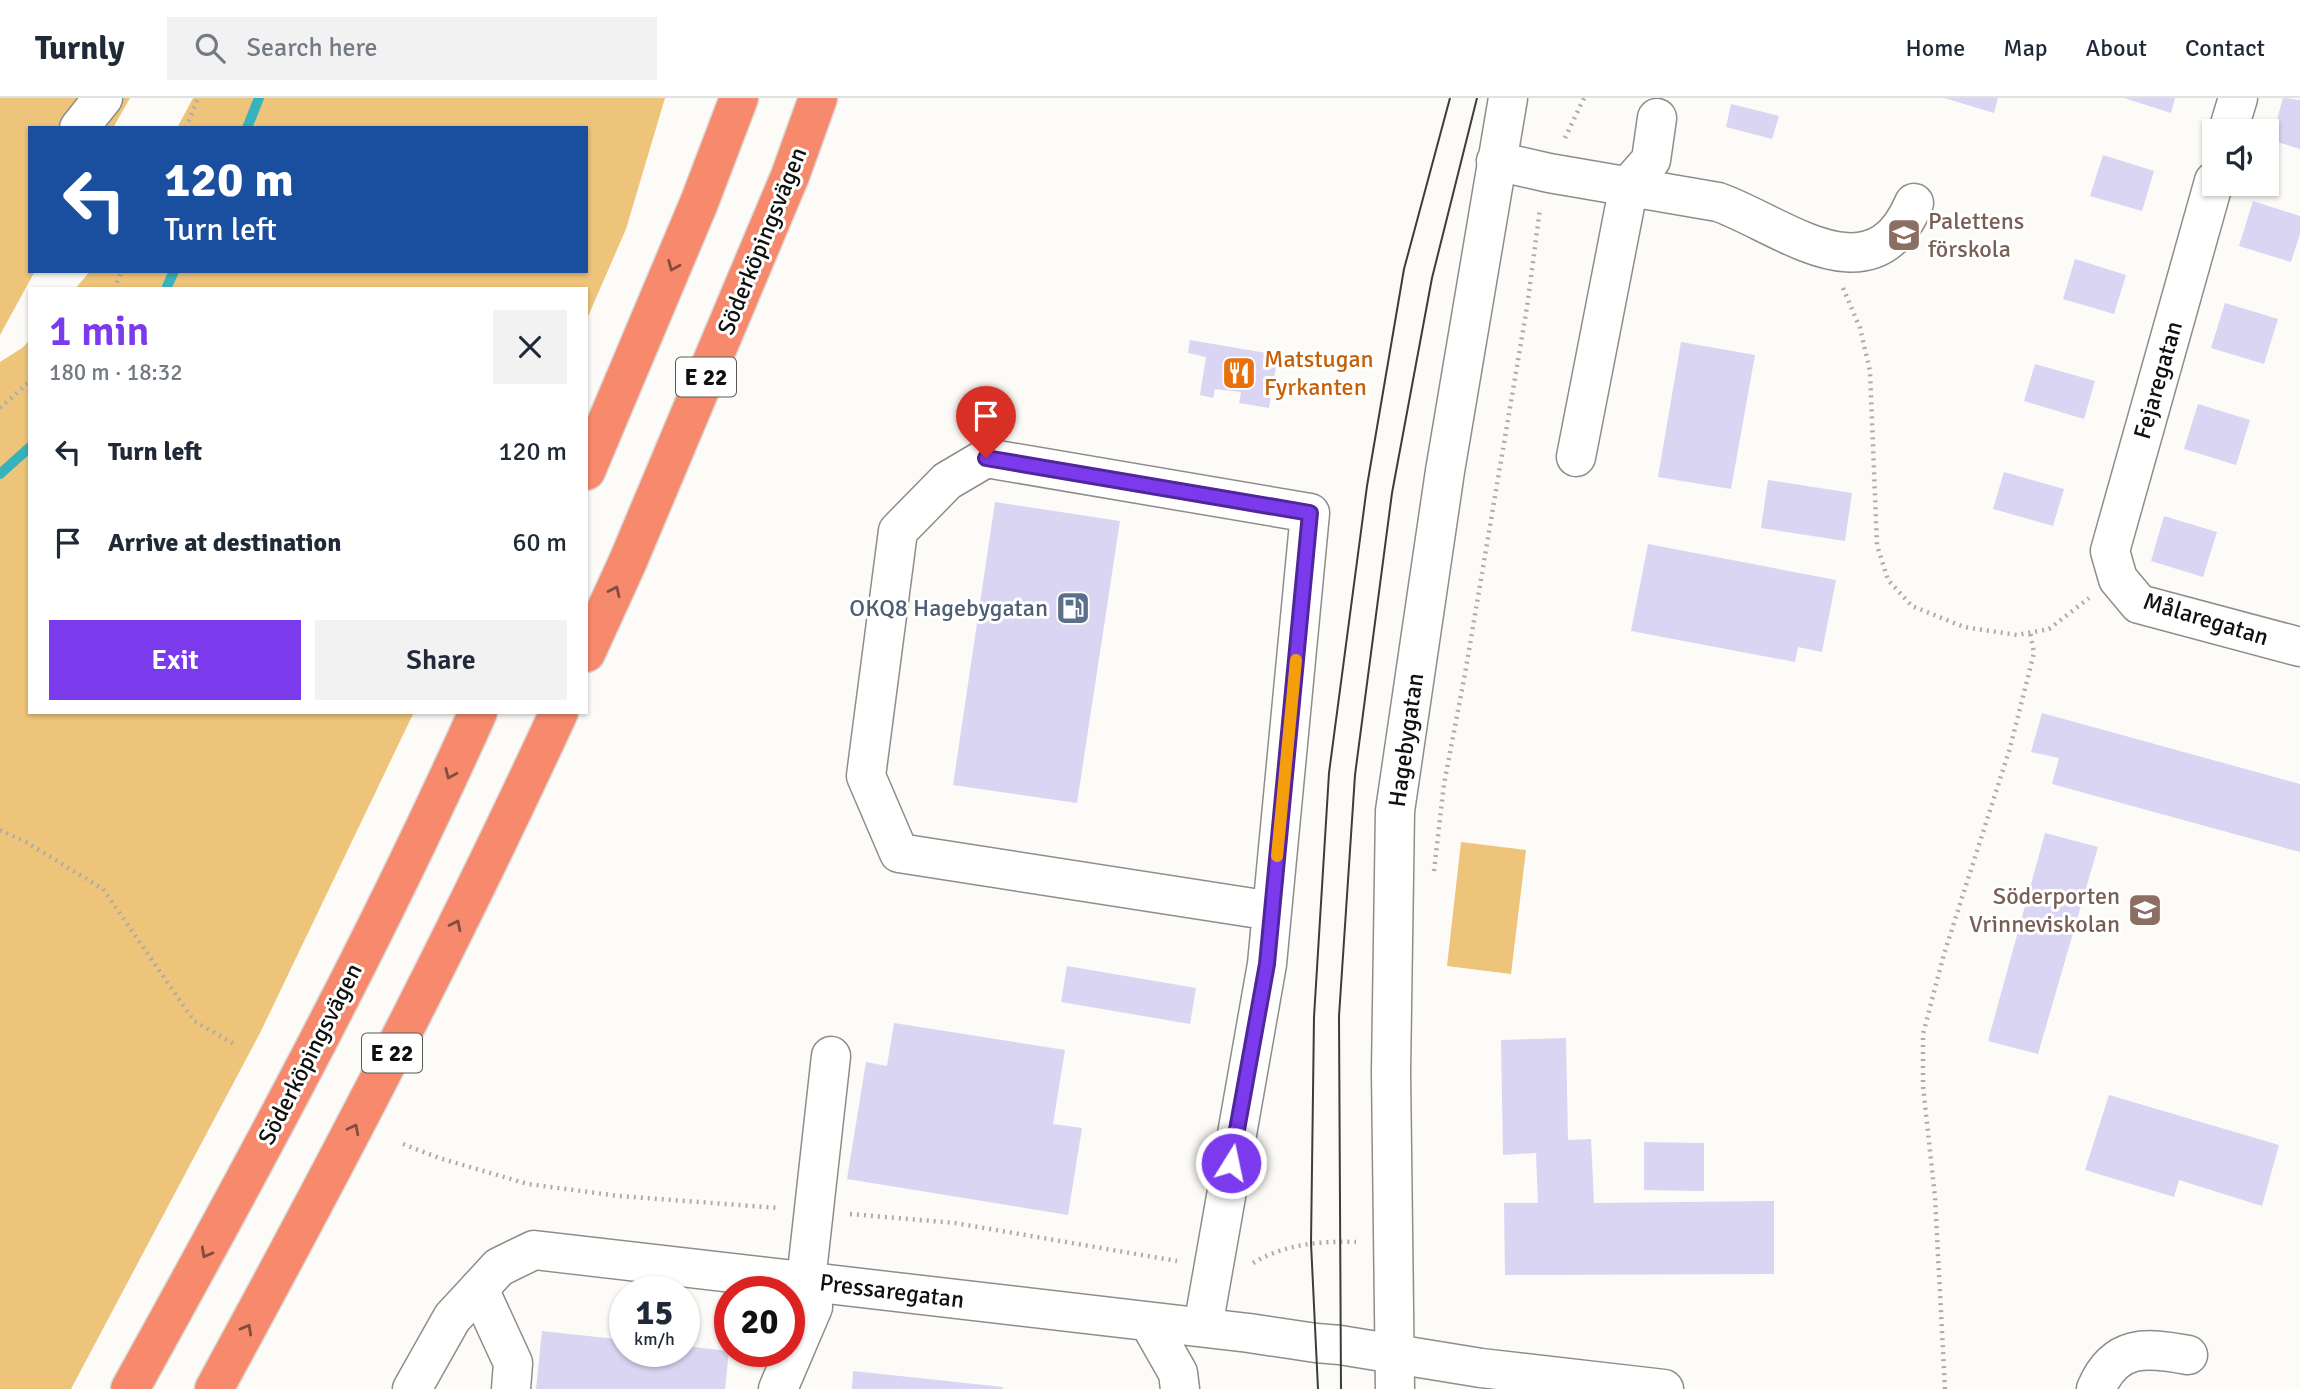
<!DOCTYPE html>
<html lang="en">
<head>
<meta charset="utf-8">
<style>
	:root { --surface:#fff; --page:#f2f2f3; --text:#1f2937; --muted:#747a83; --line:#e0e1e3; --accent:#7c3aed }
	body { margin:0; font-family:Signika,sans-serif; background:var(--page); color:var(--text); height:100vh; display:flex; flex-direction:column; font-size:26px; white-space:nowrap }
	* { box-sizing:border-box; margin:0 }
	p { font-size:23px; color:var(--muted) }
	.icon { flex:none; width:38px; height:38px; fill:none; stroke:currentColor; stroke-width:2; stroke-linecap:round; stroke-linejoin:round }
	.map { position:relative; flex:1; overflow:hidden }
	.sheet { position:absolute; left:28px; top:189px; width:560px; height:427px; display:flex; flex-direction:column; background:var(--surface); border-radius:0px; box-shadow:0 2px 5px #0004 }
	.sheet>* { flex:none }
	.banner { position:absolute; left:28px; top:28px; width:560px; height:147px; border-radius:0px; box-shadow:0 2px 5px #0004; background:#1a4fa0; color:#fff; overflow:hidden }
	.buttons { position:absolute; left:2202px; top:21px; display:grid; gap:14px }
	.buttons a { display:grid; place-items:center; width:77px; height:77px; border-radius:0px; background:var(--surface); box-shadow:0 2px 5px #0004; font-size:35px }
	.speed { position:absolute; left:609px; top:1178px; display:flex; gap:14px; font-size:35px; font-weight:700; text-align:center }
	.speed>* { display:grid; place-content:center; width:91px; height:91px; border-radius:50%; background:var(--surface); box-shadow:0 2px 5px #0004; line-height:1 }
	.speed small { font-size:18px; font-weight:400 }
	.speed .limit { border:10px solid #d22; background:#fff; color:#111 }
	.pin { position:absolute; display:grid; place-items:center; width:60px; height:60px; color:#fff; margin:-72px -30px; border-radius:50% 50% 50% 0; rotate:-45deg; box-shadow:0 0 7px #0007 }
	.pin .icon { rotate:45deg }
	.me { position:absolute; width:77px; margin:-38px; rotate:10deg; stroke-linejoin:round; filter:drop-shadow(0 0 5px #0008) }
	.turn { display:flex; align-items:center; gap:24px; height:147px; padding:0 21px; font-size:32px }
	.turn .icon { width:91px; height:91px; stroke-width:2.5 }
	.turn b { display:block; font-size:49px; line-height:60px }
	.round { display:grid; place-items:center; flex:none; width:74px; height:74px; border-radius:0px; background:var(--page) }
	.headline { display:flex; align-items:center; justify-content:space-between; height:119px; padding:0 21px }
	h1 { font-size:42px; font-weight:600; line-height:52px; color:var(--accent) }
	.primary-button { display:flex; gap:14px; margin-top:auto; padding:14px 21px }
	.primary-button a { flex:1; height:80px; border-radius:0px; background:var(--accent); color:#fff; font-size:28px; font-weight:600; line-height:80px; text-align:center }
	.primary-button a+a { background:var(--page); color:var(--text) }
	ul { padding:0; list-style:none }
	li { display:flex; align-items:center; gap:21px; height:91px; padding:0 21px }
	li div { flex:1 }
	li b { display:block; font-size:26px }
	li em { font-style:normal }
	header { display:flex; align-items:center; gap:42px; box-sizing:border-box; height:98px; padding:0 35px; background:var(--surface); border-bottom:2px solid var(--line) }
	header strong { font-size:33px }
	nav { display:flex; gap:38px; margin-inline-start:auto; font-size:24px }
	.search { width:490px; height:63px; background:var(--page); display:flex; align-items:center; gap:18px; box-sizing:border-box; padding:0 24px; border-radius:0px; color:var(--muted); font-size:26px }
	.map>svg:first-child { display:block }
	.green { fill:#eec47a }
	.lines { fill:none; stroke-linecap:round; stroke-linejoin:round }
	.stream { stroke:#39b3bb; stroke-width:10 }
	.building { fill:#d9d5f3 }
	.minor-casing { stroke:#8f8d8a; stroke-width:41 }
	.highway-casing { stroke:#d9d9d8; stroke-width:41 }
	.path { stroke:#adaca9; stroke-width:4.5; stroke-dasharray:2 5; stroke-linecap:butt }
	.minor { stroke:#fff; stroke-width:38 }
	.highway { stroke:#f78a6c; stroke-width:38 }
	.tram { stroke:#3c3c3a; stroke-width:2 }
	.oneway { stroke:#844d3d }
	.route-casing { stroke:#51269a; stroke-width:18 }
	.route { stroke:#7c3aed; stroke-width:12 }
	.slow { stroke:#f59e0b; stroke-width:12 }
	.labels { text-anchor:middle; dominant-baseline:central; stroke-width:6; stroke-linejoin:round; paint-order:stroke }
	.shield { fill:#fff; stroke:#585856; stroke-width:2 }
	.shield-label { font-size:23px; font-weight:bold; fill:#10100e }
	.education-label { font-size:24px; fill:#785e54; stroke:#fff; text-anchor:start }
	.street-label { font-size:24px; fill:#10100e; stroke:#fff }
	.food-label { font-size:24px; fill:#c56008; stroke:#fff; text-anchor:start }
	.service-label { font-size:24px; fill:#4e5e75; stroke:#fff; text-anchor:end }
</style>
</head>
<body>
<header>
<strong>Turnly</strong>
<div class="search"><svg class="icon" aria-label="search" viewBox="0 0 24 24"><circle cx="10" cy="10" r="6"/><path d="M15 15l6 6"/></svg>Search here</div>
<nav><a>Home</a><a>Map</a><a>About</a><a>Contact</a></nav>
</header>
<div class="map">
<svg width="2300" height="1291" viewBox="0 0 2300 1291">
	<rect width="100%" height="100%" fill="#fdfbf7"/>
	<g class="green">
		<path d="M0,0h130l-17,30h-83v143h5l-35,64z"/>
		<path d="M193,0h472l-39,131 -40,92v-32h-511l15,-18h496v-143h-409z"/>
		<path d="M30,242v372h384l-153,319 -190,358h-71v-1027l22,-14z"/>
		<path d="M1461,744l65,8 -15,124 -64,-8z"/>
	</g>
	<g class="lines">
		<g class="stream">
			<path d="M247,30l12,-30"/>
			<path d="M166,191l8,-18"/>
			<path d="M0,376l30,-27"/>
		</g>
	</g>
	<g class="building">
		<path d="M1944,0h54l-4,15z"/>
		<path d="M2124,0h51l-4,15z"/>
		<path d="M2283,0l17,2v49l-29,-9z"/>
		<path d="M1731,6l48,12 -7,23 -46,-12z"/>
		<path d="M2103,57l51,16 -12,40 -52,-15z"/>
		<path d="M2253,103l47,15v18l-9,28 -52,-16z"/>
		<path d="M2075,161l51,16 -12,39 -51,-15z"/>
		<path d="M2225,205l53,16 -14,45 -53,-16z"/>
		<path d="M1190,242l88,15 -9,53 -30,-5 2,-11 -26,-3 -2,9 -13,-3 6,-38 -18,-4z"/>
		<path d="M1681,244l74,13 -24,134 -73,-12z"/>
		<path d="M2035,266l60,17 -11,38 -60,-18z"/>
		<path d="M2198,306l52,16 -14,45 -52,-16z"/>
		<path d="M2004,374l60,17 -11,37 -60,-17z"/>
		<path d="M1768,382l84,13 -7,48 -84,-13z"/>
		<path d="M995,404l125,19 -43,282 -124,-18z"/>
		<path d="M2164,418l53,16 -14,45 -52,-16z"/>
		<path d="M1648,446l188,36 -14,72 -24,-5 -3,15 -164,-31z"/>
		<path d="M2042,615l258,71v68l-248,-68 7,-26 -28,-6z"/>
		<path d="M2045,735l53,14 -60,207 -50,-13z"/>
		<path d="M1067,868l129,22 -6,36 -129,-22z"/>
		<path d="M894,925l171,27 -12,74 29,4 -14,87 -221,-36 19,-117 21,4z"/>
		<path d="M1566,940l2,102 23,-1 3,64 180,-2v73l-269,1 -1,-72h34l-2,-50 -33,2 -2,-115z"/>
		<path d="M2109,997l170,50 -17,61 -83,-26 -5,17 -89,-27z"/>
		<path d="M1644,1044l60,1v48l-60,-1z"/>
		<path d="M542,1233l83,9v11h59v-5l45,5 -4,38h-189z"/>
		<path d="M853,1273l150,16v2h-151z"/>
	</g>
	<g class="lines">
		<g class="minor-casing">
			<g id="minor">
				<path d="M79,30l24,-30"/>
				<path d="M2228,33l10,-33"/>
				<path d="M1496,63l53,12 169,29c63,22 154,101 196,1"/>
				<path d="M2214,83l-104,370 8,28 21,25 161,43"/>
				<path d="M1576,359l53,-272 22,-25 6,-42"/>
				<path d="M479,1191l34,74 -2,26"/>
				<path d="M1149,1224l29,51 2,16"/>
				<path d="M1203,1229l64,-363 43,-451 -324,-55 -39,23 -49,50 -32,245 33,77 373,58"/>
				<path d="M412,1291l40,-71 47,-51 35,-17 715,83 67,10 24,2 141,23 183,21"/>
				<path d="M778,1291l35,-82 -7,-26 25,-225"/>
				<path d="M1395,1291l-4,-317 4,-261 50,-340 63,-373"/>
				<path d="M2096,1291c19,-45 50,-42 92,-34"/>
			</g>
		</g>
		<g class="highway-casing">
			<g id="highway">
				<path d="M586,373l113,-268 40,-105"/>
				<path d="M586,555l42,-92 162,-385 28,-78"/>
				<path d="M130,1291c123,-222 244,-445 348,-677"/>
				<path d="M214,1291c121,-222 239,-447 345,-677"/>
			</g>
		</g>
		<g class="path">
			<path d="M186,30l12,-30"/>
			<path d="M1565,40l19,-40"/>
			<path d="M1843,190l17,40 10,43 7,174 11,35 24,26 52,21 53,8 32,-6 40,-31"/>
			<path d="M114,191l8,-18"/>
			<path d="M0,310l30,-27"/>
			<path d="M0,732l26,12 77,47 91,132 42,24"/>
			<path d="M1434,773l10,-87 21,-110 62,-367 13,-98"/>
			<path d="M403,1046l36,14 89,26 91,12 160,12"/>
			<path d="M850,1116l105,9 222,38"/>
			<path d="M1253,1165c32,-19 67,-22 103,-21"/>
			<path d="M1945,1291l-10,-192 -12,-111v-52l21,-80 66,-206 24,-95 -4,-21"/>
		</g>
		<use href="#minor" class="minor"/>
		<use href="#highway" class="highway"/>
		<g class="tram">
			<path d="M1318,1291l-7,-146 3,-226 15,-244 38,-287 37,-217 46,-171"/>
			<path d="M1341,1291l-2,-373 16,-241 37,-282 40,-215 45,-180"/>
		</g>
	</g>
	<defs><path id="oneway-chevron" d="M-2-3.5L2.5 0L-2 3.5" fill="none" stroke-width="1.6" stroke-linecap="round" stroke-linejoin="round" transform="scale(1.75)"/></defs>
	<g class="oneway">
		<use href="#oneway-chevron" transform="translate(673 168) rotate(113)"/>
		<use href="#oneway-chevron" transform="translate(615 493) rotate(-65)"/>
		<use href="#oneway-chevron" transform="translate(450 676) rotate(114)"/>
		<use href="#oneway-chevron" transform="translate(456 827) rotate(-64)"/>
		<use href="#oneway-chevron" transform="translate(354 1031) rotate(-63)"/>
		<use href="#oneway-chevron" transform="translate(206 1155) rotate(119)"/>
		<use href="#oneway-chevron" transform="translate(247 1231) rotate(-61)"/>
	</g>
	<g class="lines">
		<g class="route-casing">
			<path id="route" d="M986,360l324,55 -43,451 -36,199"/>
		</g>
		<use href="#route" class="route"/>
		<path class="slow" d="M1277,758l19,-196"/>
	</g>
	<defs>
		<g id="school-square" transform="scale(1.75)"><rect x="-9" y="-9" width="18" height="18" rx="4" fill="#8d6e63" stroke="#fff"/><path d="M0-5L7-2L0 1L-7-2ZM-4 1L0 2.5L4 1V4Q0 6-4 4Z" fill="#fff"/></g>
		<g id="restaurant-square" transform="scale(1.75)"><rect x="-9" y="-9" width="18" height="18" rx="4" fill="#e8710a" stroke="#fff"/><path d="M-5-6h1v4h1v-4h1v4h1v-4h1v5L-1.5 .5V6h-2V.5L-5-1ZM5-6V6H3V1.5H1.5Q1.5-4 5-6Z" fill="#fff"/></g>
		<g id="fuel-square" transform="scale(1.75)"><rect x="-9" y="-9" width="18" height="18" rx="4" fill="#5c6f8a" stroke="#fff"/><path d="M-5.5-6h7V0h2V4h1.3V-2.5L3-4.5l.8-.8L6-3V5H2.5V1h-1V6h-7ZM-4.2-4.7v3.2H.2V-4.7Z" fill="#fff"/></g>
	</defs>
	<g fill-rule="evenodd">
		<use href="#school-square" x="1904" y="137"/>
		<use href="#restaurant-square" x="1239" y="275"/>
		<use href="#fuel-square" x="1073" y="510"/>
		<use href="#school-square" x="2145" y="812"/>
	</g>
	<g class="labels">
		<g class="shield">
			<rect x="676" y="259.5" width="60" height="39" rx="5"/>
			<rect x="362" y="935.5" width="60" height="39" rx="5"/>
		</g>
		<g class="shield-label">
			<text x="706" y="279">E 22</text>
			<text x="392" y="955">E 22</text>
		</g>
		<g class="education-label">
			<text x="1928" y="123">Palettens<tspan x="1928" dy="28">förskola</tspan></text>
			<text x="2120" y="798" text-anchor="end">Söderporten<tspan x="2120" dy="28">Vrinneviskolan</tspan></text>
		</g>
		<g class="street-label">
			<text transform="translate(762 143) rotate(-68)">Söderköpingsvägen</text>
			<text transform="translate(2158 282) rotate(-74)">Fejaregatan</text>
			<text transform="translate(2206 521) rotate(17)">Målaregatan</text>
			<text transform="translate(1406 642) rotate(-82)">Hagebygatan</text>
			<text transform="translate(310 956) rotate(-63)">Söderköpingsvägen</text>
			<text transform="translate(892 1193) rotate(7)">Pressaregatan</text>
		</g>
		<g class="food-label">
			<text x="1264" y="261">Matstugan<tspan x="1264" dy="28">Fyrkanten</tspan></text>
		</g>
		<g class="service-label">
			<text x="1048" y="510">OKQ8 Hagebygatan</text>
		</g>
	</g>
</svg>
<div class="buttons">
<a><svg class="icon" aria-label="sound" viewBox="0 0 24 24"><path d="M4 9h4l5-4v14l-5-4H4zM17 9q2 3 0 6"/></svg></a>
</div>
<div class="speed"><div>15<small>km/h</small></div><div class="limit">20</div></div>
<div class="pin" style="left:986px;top:360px;background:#d93025"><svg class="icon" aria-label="arrive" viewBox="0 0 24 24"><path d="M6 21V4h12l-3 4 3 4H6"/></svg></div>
<svg class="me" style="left:1231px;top:1065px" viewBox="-20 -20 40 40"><circle r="17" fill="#7c3aed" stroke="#fff" stroke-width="3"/><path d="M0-11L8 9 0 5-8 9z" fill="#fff"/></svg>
<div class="banner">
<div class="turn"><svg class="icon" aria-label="left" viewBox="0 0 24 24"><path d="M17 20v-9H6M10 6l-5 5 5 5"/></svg><div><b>120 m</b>Turn left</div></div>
</div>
<section class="sheet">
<div class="headline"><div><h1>1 min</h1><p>180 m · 18:32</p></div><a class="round"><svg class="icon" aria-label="close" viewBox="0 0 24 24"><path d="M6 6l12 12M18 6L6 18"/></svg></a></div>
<ul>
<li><svg class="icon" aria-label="left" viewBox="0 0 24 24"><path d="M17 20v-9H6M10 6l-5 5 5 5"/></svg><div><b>Turn left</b></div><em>120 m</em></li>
<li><svg class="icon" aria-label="arrive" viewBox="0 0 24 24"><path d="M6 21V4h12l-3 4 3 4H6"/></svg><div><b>Arrive at destination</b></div><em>60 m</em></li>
</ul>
<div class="primary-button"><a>Exit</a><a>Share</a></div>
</section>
</div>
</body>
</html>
